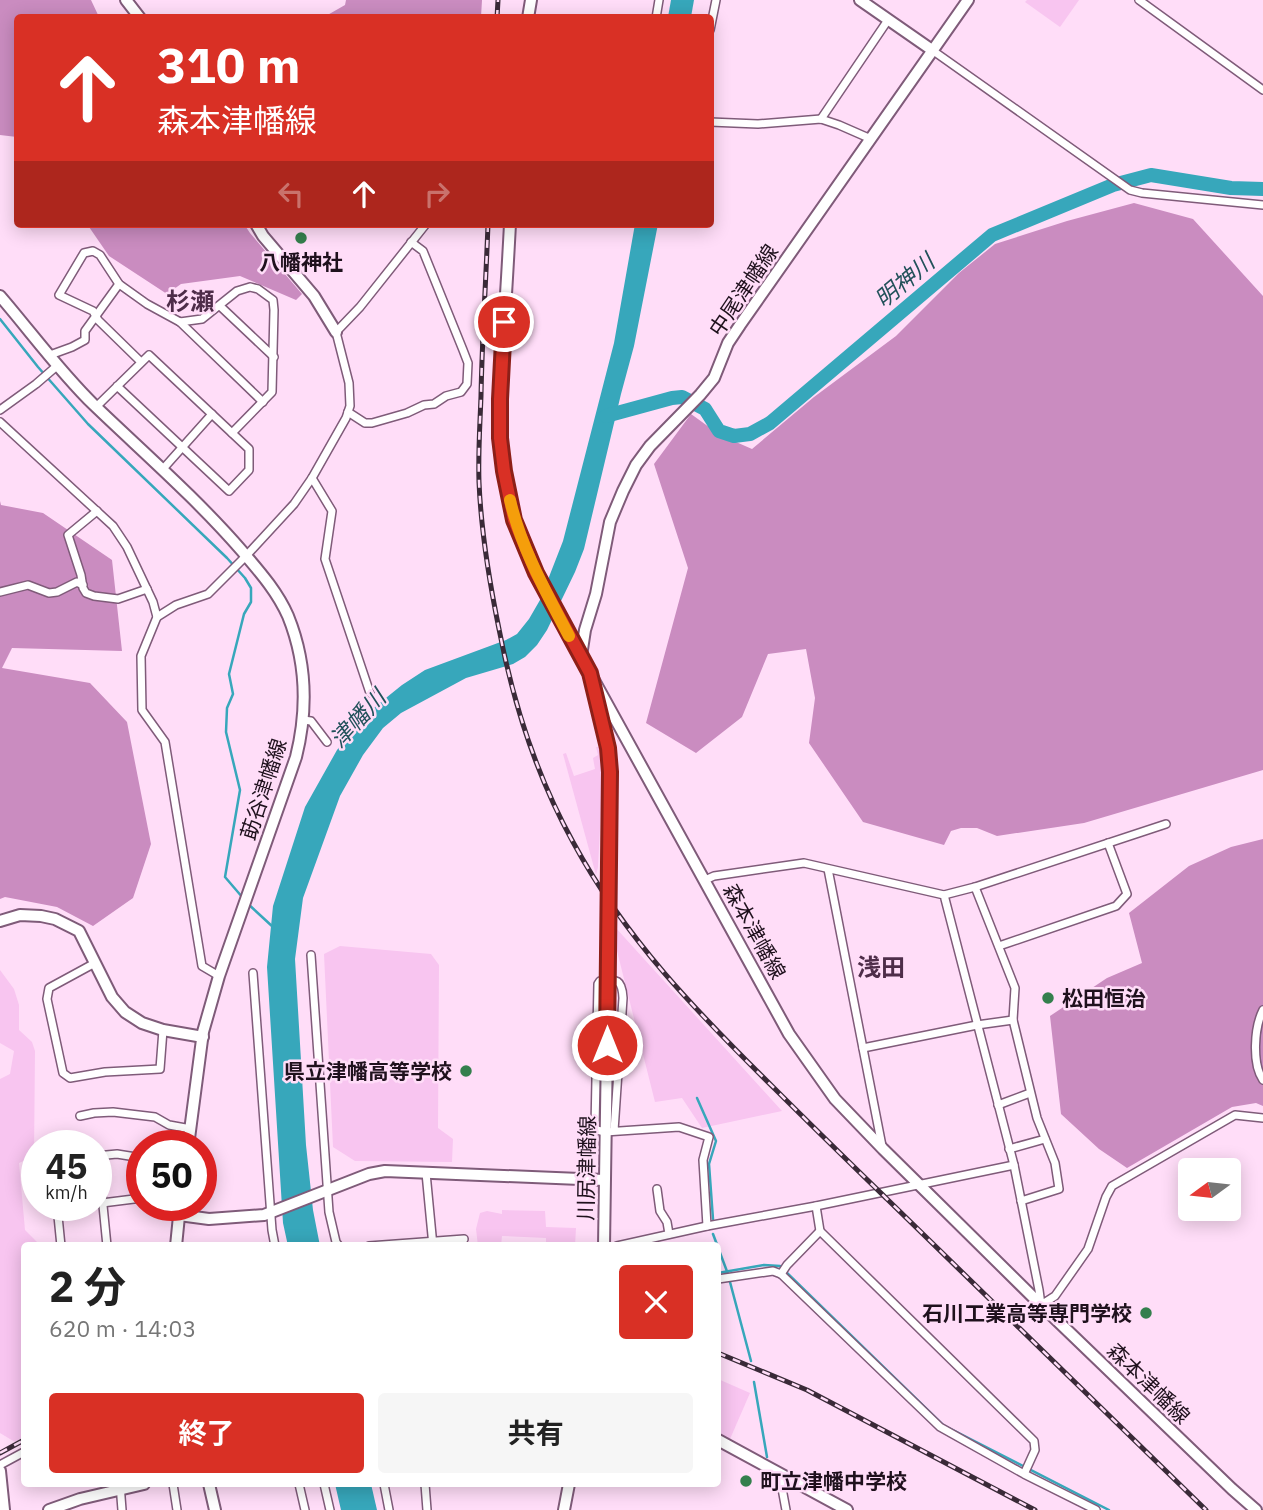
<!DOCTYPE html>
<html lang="ja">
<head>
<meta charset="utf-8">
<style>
	:root { --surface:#fff; --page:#f6f6f6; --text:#222; --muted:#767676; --accent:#d93025 }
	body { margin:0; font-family:"IBM Plex Sans","Noto Sans JP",sans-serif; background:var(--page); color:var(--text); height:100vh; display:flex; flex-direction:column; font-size:26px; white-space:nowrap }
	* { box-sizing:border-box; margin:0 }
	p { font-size:23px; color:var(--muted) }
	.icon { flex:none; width:38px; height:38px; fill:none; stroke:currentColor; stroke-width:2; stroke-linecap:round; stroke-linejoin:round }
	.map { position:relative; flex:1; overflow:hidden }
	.details { position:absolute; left:21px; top:1242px; width:700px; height:245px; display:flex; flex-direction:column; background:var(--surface); border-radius:7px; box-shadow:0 4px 18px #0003 }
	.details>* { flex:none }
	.guide { position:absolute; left:14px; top:14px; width:700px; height:214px; border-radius:7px; box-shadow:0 4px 18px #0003; background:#d93025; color:#fff; overflow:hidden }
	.needle { width:46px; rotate:255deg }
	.buttons { position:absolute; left:1178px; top:1158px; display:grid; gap:14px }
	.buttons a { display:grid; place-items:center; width:63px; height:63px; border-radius:7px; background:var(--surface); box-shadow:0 4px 18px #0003; font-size:35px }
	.speed { position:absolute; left:21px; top:1130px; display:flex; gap:14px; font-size:35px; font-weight:700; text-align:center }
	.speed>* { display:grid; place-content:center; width:91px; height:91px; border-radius:50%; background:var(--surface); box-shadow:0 4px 18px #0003; line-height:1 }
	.speed small { font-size:18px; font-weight:400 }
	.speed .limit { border:10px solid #d22; background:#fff; color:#111 }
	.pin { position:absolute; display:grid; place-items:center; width:60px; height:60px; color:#fff; margin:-30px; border:4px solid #fff; border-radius:50%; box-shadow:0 2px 7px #0007 }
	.me { position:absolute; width:77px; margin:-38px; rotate:0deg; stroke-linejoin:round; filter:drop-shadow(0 0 5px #0008) }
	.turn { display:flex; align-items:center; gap:24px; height:147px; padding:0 28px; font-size:32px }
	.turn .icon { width:91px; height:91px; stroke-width:2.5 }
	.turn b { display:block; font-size:49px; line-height:60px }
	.lanes { display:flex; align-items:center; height:66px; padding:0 28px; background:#0003; justify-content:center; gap:35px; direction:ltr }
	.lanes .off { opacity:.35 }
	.round { display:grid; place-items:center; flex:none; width:74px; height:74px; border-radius:7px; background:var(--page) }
	.summary { display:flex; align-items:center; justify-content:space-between; height:119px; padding:0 28px }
	h1 { font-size:42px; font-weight:700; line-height:52px }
	.button { display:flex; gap:14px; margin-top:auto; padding:14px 28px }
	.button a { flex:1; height:80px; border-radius:7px; background:var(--accent); color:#fff; font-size:28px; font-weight:700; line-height:80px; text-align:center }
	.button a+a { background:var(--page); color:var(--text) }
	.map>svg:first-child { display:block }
	.green { fill:#f8c5f0 }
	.forest { fill:#ca8cc0 }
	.water { fill:#37a7bb }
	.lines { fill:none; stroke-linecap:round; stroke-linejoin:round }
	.stream { stroke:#37a7bb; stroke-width:2.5 }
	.river { stroke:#37a7bb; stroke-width:14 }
	.street-casing { stroke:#7f5b79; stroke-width:10 }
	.secondary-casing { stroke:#7f5b79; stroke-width:14 }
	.street { stroke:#fff; stroke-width:7 }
	.secondary { stroke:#fff; stroke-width:10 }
	.rail-casing { stroke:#3a2a38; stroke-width:5 }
	.rail { stroke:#ffddf8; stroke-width:2.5; stroke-dasharray:8; stroke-linecap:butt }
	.secondary-bridge-casing { stroke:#7f5b79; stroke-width:14; stroke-linecap:butt }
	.secondary-bridge { stroke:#fff; stroke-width:10 }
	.route-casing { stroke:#8d1f18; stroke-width:18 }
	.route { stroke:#d93025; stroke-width:12 }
	.slow { stroke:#f59e0b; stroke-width:12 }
	.poi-dot { fill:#347f4d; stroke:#ffddf8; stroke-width:2.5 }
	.labels { text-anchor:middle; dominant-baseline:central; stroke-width:5; stroke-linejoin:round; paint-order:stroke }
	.poi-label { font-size:21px; font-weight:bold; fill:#1f111d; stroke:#ffddf8; text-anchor:start }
	.street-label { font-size:21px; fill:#1f111d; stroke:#ffddf8 }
	.water-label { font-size:23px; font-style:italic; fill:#22515a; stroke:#ffddf8 }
	.quarter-label { font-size:24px; font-weight:bold; fill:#4e2d49; stroke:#ffddf8 }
</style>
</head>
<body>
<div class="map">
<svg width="1263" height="1510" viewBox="0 0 1263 1510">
	<rect width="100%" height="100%" fill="#ffddf8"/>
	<g class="green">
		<path d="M1027,0h52l-19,27 -35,-25z"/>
		<path d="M596,747h4l2,41 -4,79 -2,8 -33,-121 3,-1 8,23 21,-7 -2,-11 5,-3z"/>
		<path d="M615,927l167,184 -80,17 -20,-30 -27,4 -41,-163z"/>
		<path d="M340,946l91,8 8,11 -1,163 15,11 -1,23 -97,-1 -22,-14 -9,-193z"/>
		<path d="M0,970l14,19 5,16v25l13,12 3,9 -1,105 -15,7 6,67 16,16h-17v191l-9,5 -15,-9v-354l10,-5 4,-23 -14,-8z"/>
		<path d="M502,1210l43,1 1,16 30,1 -1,18h-29v-8l-44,-2 -1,10h-23l-2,-17 4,-16 7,-2 15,3z"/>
		<path d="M718,1379l32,14 -20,46 -12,-6z"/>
	</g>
	<g class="forest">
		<path d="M0,0h91l8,17 -81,1 -1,119 -17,-2z"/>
		<path d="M346,0h136l-1,17h-157l21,-12z"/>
		<path d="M1134,203l59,16 70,77v474l-179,53 -87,13 -20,-8h-16l-10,3 -7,14 -81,-23 -54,-79 6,-45 -9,-49 -38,5 -26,63 -46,36 -50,-30 42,-155 -34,-104 37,-50 29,21 32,14 62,-52 82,-61 63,-63 36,-29 72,-23z"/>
		<path d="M87,224h157l6,9 52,61 -6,6 -56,-24 -59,8 -14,10 -58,-38z"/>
		<path d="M0,501l1,4 42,8 69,47 10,91 -110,-3 -10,20 88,15 37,39 24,122 -18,54 -40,28 -36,-19 -52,-10 -5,2z"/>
		<path d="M1263,839v267l-7,-3 -24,4 -105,61 -28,-19 -38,-35 -11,-98 57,-38 35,-15 -13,-50 60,-47 42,-19z"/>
	</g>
	<g class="water">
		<path d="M671,0h23l-3,17h-23z"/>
		<path d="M635,224h23l-24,122 -13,48 -37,155 -9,23 -28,58 -10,15 -12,12 -12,7 -47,14 -65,35 -18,15 -20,27 -23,41 -37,102 -8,61 11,186 7,65 7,36h-32l-5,-23 -16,-256 6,-61 32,-99 32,-57 29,-36 36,-29 23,-15 81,-30 11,-6 12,-15 11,-19 23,-59 51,-198z"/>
		<path d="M335,1484h36l6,26h-36z"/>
	</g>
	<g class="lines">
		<g class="stream">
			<path d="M0,319l38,48 50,57 139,134 18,20 6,10v14l-7,12 -15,60 4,20 -6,14 -1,24 14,58 -15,87 18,21"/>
			<path d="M247,903l26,24"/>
			<path d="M697,1098l19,43 -7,23 4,55"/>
			<path d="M713,1234l15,40"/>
			<path d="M718,1273l46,-8 16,1 163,159 166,85"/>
			<path d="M730,1282l21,79"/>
			<path d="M754,1382l13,75"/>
		</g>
		<path class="river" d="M606,416l66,-18 10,-1 23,12 14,22 15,5 16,-2 20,-11 222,-188 121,-50 38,-10 80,13 32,1"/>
		<g class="street-casing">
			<g id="street">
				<path d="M1139,0l124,90"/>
				<path d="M656,18l3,-18"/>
				<path d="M710,30l6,-30"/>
				<path d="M932,50l198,140 12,3 121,12"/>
				<path d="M821,119l67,-99"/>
				<path d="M710,122l48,2 63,-5 18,6 32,14"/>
				<path d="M220,306l54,51"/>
				<path d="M180,322l83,80"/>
				<path d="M50,355l22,-8 13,-7v-9l34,-47"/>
				<path d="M141,362l-43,-42 -5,-9 -34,-16 25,-42 9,-2 7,4 19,29 28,20 33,18 22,-3 35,-28 13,-4 8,2 15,11 1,10 -2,82 -40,41"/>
				<path d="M96,407l53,-52 100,94v21l-20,21 -112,-105"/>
				<path d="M0,410l36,-26 22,-19"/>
				<path d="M348,412l17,11h7l35,-10 17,-8 10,-1 12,-8 15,-4 6,-8 1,-21 -5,-13 -40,-99 -12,-9"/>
				<path d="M0,422l113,104 14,21 26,55 4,15 -16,39 1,54 23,32 37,224 17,10"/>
				<path d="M162,470l50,-56"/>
				<path d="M312,478l20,33 -7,48 45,134"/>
				<path d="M97,511l-29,24 13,40 2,13 3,5 8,3 24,3 29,-10"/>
				<path d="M0,592l28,-7 21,8 8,-1 20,-10 6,3"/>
				<path d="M157,617l19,-12 32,-11 38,-38 48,-52 18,-26 34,-60 4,-12 -1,-23 -13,-51 24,-25 66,-83"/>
				<path d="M303,720l8,1 16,21"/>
				<path d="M828,869l54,277"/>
				<path d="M705,880l9,-4 90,-13 140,32 70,270 25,125 2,15 14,-9 33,-47 18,-52 6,-11 123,-71 28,3"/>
				<path d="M975,887l40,101 -2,32 24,98 18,45 4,26 -38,12"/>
				<path d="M944,895l31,-8 191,-63"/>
				<path d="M999,946l117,-40 11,-12 -19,-51"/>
				<path d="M311,955l18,257 7,30 3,4"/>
				<path d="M95,963l-46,25 -2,11 16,74 7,5 35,-6 55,-3 3,-39"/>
				<path d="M253,973l19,257 3,16"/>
				<path d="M1263,1010c-9,18 -11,54 0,70"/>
				<path d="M863,1048l114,-23 36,-5"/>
				<path d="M998,1105l32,-12"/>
				<path d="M80,1116l14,-3 19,-1 42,5 14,8 22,4"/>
				<path d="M614,1131l9,-133c-1,-19 -6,-19 -23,-17l-2,3 -3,143 2,3 8,2 74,-5 30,10 -6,23 4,66"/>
				<path d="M1009,1149l36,-10"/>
				<path d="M98,1155l9,91"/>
				<path d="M96,1156l21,-2 25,4"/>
				<path d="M426,1173l7,73"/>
				<path d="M657,1189l3,22 7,11 2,12"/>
				<path d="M102,1203l40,-5"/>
				<path d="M57,1206l4,40"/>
				<path d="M816,1206l4,25 214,210 1,9 -10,22"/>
				<path d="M369,1246l95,-7"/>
				<path d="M617,1246l90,-20 109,-20 198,-41"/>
				<path d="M781,1274l6,-9 33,-34"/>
				<path d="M718,1279l55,-8 8,3 159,153 84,47 72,36"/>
				<path d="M0,1465l24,-13"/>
				<path d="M783,1475l-2,8 5,27"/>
				<path d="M120,1484l2,26"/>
				<path d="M173,1484l4,26"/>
				<path d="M299,1484l6,26"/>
				<path d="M324,1484l6,26"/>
				<path d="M384,1484l5,26"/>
				<path d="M425,1484l2,26"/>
			</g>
		</g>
		<g class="secondary-casing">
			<g id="secondary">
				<path d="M126,0l14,18"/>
				<path d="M860,0l72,50"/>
				<path d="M528,18l3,-18"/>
				<path d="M256,224l7,12 51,60 22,36"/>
				<path d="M510,224c-2,38 -4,75 -7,113 -4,64 -6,117 11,181 11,40 35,80 55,117l220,399 46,65 48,50 158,156 191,184 24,21"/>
				<path d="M0,296c31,36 60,76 94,109 50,48 103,94 148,146 17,20 35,40 46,65 19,47 20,93 8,141l-77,219 -16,56 -15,114"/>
				<path d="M581,656l4,-26 11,-36 14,-72 13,-31 13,-26 14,-19 50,-51 14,-17 14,-35 12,-18 228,-325"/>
				<path d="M593,687l15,61 1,61"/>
				<path d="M0,921l20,-6 21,1 14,3 24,12 33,66 13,15 17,11 21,7 40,7"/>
				<path d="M179,1215l30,4 55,-4 105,-41 16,-3 219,9"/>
				<path d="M176,1246l4,-40"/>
				<path d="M604,1246l3,-201"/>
				<path d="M718,1440l129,70"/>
				<path d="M0,1471l4,39"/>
				<path d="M209,1484l6,26"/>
				<path d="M49,1510l31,-11 64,-15"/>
				<path d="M564,1510l5,-26"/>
			</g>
		</g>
		<use href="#street" class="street"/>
		<use href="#secondary" class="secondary"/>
		<g class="rail-casing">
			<g id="rail">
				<path d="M497,18l1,-18"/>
				<path d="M488,224c-2,57 -6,115 -7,172 -1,28 -3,57 -2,86 2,49 10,98 20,147 14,73 38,148 74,213 53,98 124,170 202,247 37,37 74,73 112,110 106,103 212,207 319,311"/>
				<path d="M718,1353l89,37 228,120"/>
				<path d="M0,1453l24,-13"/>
			</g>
		</g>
		<use href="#rail" class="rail"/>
		<g class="secondary-bridge-casing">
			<path id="secondary-bridge" d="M607,1045l2,-236"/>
		</g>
		<use href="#secondary-bridge" class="secondary-bridge"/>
	</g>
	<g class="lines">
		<g class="route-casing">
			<path id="route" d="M504,322l-4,77v39l4,33 10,49 22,53 54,100 18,75 2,24 -3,273"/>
		</g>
		<use href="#route" class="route"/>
		<path class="slow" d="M510,500c11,48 36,92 59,136"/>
	</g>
	<g class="poi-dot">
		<circle cx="301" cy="238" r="7"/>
		<circle cx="1048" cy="998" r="7"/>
		<circle cx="466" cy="1071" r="7"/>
		<circle cx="1146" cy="1313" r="7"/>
		<circle cx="746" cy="1481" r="7"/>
	</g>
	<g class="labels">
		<g class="poi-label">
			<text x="301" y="262" text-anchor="middle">八幡神社</text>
			<text x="1062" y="998">松田恒治</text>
			<text x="452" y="1071" text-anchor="end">県立津幡高等学校</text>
			<text x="1132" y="1313" text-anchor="end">石川工業高等専門学校</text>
			<text x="760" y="1481">町立津幡中学校</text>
		</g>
		<g class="street-label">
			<text transform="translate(743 290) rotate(-56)">中尾津幡線</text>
			<text transform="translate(263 789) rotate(-72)">莇谷津幡線</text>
			<text transform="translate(755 931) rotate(61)">森本津幡線</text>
			<text transform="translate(586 1168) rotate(-89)">川尻津幡線</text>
			<text transform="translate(1149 1383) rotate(44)">森本津幡線</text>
		</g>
		<g class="water-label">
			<text transform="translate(904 280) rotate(-40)">明神川</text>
			<text transform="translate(357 718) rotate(-47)">津幡川</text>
		</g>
		<g class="quarter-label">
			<text x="190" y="301">杉瀬</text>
			<text x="881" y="967">浅田</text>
		</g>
	</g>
</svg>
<div class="buttons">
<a><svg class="needle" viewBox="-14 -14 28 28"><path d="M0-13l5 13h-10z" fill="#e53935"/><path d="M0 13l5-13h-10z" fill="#767676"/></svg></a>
</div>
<div class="speed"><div>45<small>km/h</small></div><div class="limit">50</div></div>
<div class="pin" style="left:504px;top:322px;background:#d93025"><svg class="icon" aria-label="arrive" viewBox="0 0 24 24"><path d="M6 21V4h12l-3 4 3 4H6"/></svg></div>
<svg class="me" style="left:607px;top:1045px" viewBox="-20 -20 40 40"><circle r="17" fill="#d93025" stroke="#fff" stroke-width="3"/><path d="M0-11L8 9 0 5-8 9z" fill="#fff"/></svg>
<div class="guide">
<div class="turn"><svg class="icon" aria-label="ahead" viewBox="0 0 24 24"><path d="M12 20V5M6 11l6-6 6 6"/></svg><div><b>310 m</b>森本津幡線</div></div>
<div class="lanes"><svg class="icon off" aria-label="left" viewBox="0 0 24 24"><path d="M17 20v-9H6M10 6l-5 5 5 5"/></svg><svg class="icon" aria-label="ahead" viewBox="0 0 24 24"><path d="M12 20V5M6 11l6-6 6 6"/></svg><svg class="icon off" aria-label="right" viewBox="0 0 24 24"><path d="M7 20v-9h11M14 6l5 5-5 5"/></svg></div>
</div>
<section class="details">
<div class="summary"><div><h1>2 分</h1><p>620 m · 14:03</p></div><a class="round" style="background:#d93025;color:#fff"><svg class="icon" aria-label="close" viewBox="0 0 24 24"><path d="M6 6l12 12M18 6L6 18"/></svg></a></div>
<div class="button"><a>終了</a><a>共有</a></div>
</section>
</div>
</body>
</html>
